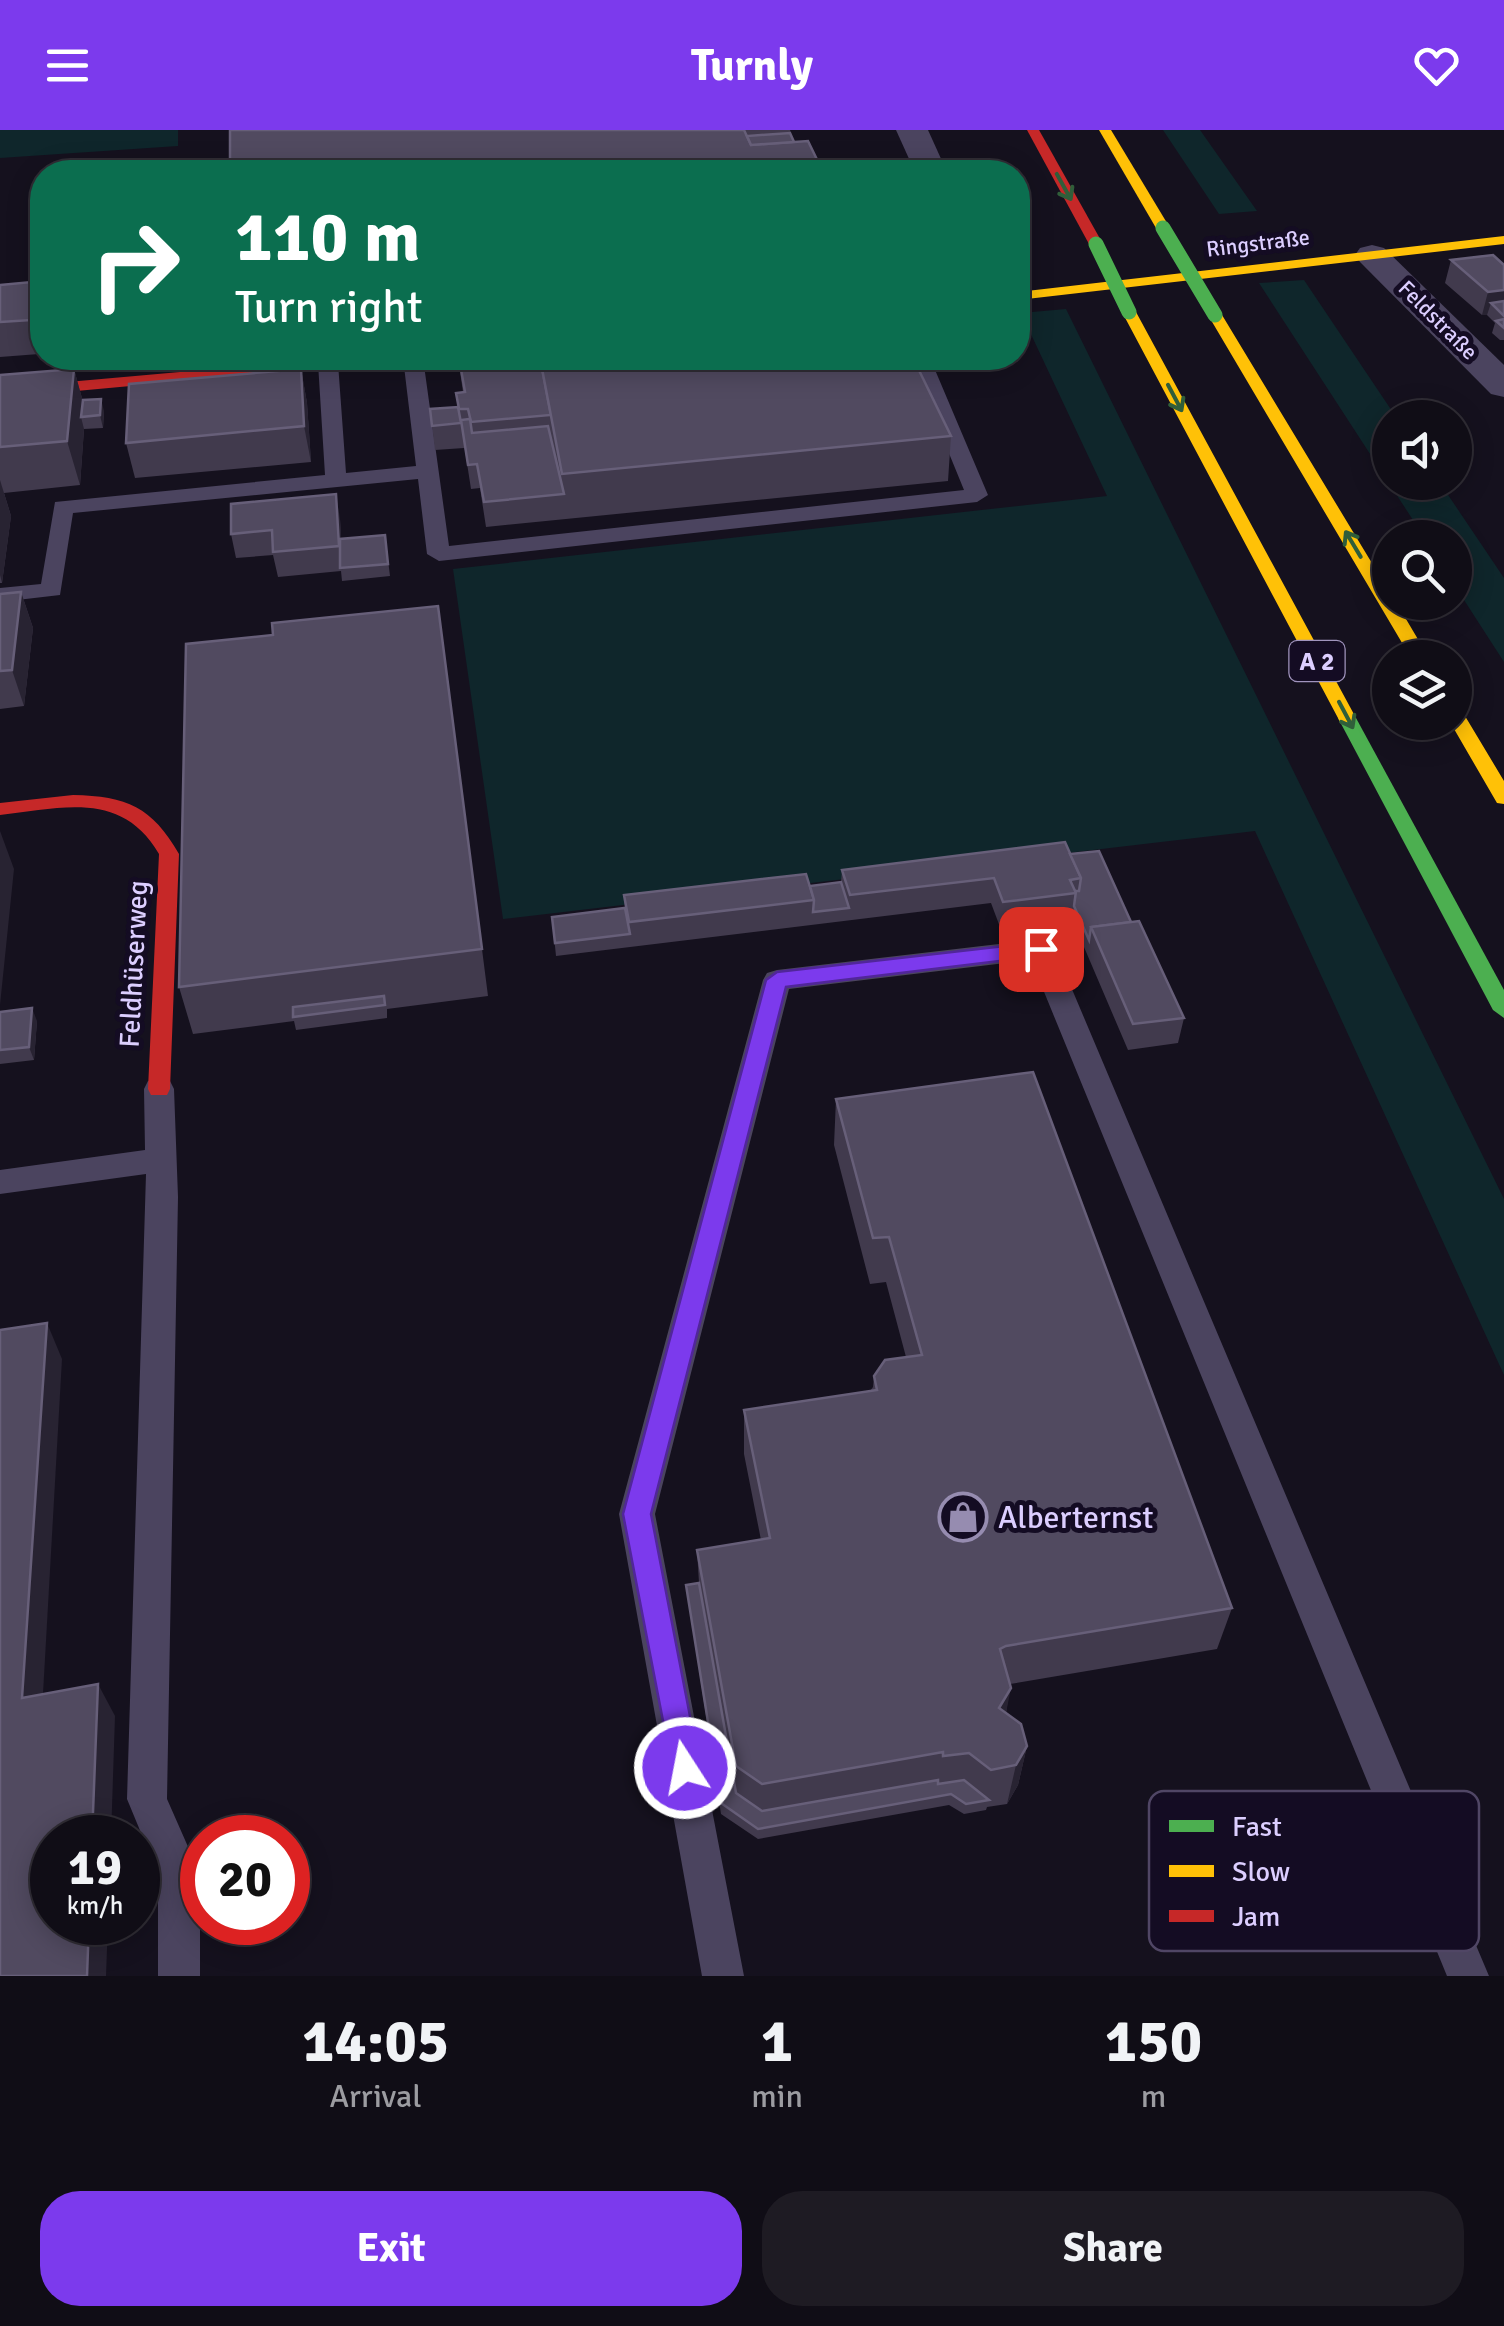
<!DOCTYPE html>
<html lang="en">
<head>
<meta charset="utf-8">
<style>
	:root { --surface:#100d16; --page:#1e1b23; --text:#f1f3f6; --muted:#9c9ca1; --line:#302d35; --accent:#7c3aed }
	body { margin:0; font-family:Signika,sans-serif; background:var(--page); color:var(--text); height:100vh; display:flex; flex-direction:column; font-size:38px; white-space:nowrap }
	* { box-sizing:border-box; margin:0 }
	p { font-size:32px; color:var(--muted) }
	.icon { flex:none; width:55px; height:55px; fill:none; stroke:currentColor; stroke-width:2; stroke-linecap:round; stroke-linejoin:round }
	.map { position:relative; height:1846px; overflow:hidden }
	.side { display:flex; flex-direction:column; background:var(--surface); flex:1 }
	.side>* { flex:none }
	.hud { position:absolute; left:30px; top:30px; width:1000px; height:210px; border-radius:40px; box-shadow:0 5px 25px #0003,0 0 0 2px var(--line); background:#0b6e4f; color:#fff; overflow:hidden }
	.buttons { position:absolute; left:1372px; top:270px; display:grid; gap:20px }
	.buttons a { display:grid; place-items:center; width:100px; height:100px; border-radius:50%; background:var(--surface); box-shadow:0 5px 25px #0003,0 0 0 2px var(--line); font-size:50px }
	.speed { position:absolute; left:30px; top:1685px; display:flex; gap:20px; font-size:50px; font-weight:700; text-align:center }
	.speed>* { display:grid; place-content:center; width:130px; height:130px; border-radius:50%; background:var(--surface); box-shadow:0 5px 25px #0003,0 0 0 2px var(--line); line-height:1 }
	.speed small { font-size:25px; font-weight:400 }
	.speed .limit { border:15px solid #d22; background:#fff; color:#111 }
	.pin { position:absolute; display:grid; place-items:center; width:85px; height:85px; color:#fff; margin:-42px; border-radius:20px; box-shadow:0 5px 15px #0006 }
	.me { position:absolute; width:110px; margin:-55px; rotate:349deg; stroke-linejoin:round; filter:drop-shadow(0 0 8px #0008) }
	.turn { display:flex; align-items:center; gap:35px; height:210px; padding:0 40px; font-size:45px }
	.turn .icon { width:130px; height:130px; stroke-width:2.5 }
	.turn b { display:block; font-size:70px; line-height:85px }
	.eta { display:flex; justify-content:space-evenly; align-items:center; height:170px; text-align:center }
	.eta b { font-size:60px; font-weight:800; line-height:70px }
	.cta { display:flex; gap:20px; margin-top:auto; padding:20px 40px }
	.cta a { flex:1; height:115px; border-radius:40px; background:var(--accent); color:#fff; font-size:40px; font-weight:800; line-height:115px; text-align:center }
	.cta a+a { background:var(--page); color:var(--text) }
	header { display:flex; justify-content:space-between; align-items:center; height:130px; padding:0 40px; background:var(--accent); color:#fff; font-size:45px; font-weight:800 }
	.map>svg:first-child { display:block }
	.green { fill:#0f262b }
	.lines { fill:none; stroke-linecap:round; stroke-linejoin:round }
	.lane { fill:#4b445f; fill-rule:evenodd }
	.street { fill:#4b445f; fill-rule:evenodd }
	.fast { fill:#4caf50; fill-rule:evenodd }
	.slow { fill:#ffc107; fill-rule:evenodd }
	.jam { fill:#c62828; fill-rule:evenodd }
	.fast-bridge { stroke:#4caf50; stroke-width:15 }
	.wall { fill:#413a4d }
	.shaded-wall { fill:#282332 }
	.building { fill:#514a60; stroke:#675f79; stroke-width:2.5 }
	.oneway { stroke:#305e3a }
	.route { fill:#7c3aed; stroke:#51269a; stroke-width:2.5 }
	.labels { text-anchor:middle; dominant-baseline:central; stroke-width:10; stroke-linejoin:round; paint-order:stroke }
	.far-street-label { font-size:22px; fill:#dcceff; stroke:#140c23 }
	.shield { fill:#140c23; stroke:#a094bd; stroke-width:2.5 }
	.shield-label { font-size:25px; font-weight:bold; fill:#dcceff }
	.street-label { font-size:28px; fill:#dcceff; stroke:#140c23 }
	.near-poi-label { font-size:32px; fill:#dcceff; stroke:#140c23; text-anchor:start }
	.key { fill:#140c23; stroke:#504665; stroke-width:2.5 }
	.key-label { font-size:28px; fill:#dcceff }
</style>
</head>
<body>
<header><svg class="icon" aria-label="menu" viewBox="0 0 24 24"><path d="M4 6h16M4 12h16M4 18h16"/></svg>Turnly<svg class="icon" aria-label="heart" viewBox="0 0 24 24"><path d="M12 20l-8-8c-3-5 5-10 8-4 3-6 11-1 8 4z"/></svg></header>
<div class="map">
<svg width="1504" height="1846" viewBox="0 0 1504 1846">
	<rect width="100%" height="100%" fill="#15111e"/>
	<g class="green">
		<path d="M0,0h178v16l-178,12z"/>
		<path d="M1163,0h37l57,81 -38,3z"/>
		<path d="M1304,150l92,137 -6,1v64l50,1 64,95v84l-49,-76v-48l-31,-1 -165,-254z"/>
		<path d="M1066,179l438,890v176l-249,-544 -752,88 -50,-350 654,-73 -86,-183z"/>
	</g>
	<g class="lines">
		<g class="lane">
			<path d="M403,228h20l26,188 515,-56 -54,-132h20l58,137 -11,7 -538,59 -12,-7 -9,-75 -345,34 -13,82 -60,7v-14l41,-4 14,-82 270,-27 -7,-112 3,-4h14l3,4 8,110 70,-7z"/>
			<path d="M1041,809l10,3 4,7 434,1027h-42l-416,-1016 -242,29 -134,525 89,462h-42l-83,-462 144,-534 4,-7 10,-3z"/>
			<path d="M159,948l11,3 4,8 4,108 -11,602 33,75v102h-42v-102l-31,-75 19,-625 -146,20v-24l145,-20 -1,-61 4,-8z"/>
		</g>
		<g class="street">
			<path d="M896,0h32l19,42h-32z"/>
			<path d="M1372,115l12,3 120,117v32l-13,-3 -131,-132 -5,-7 5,-7z"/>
		</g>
		<path class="fast" d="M1347,582l9,6 148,272v28l-11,-8 -155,-292z"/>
		<g class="slow">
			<path d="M1099,0h12l59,98 -2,3 -12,-3z"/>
			<path d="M1504,106v8l-486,56v-8z"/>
			<path d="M1124,179l12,3 220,406 -2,4h-14l-2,-4 -216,-406z"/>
			<path d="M1215,181l7,4 168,278v9h6l33,56h-18l-203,-343z"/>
			<path d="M1455,579l7,2 42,70v23l-7,-1 -47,-81h5z"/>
		</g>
		<g class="jam">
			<path d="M1027,0h12l64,114 -2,3 -12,-3z"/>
			<path d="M337,228h53l-8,5 -382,35v-10z"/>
			<path d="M73,665c54,1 79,12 106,59l-9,235 -3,6h-16l-3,-6 11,-235c-37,-64 -97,-46 -159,-39v-12z"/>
		</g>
		<g class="fast-bridge">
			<path d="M1163,98l52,87"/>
			<path d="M1096,114l33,68"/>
		</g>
	</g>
	<g class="wall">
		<path d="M230,0h560l4,12 29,30z"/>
		<path d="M42,65v48h-6l-6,-23z"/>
		<path d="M1451,130l53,5v75h-4l-8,-7 3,-10 -8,-8h-5l-37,-32z"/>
		<path d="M42,151v77h6h-8l-1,-4 -39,3v-72z"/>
		<path d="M1018,194l7,16 -1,12 -6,1z"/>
		<path d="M458,228h455l38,78 -3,45 -462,46 -6,-39 -9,1 -7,-45v4l-29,2 -5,-41 28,-2 -2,-14 7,-1z"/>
		<path d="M74,239l9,33 21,9 -1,17 -19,1 -4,56 -76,8 7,23 -9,67h-2v-208z"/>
		<path d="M301,239l6,34 4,59 -176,16 -9,-35z"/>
		<path d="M340,389l1,20 44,-4 5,41 -48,5 -1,-10 -63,6 -5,-22 -37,3 -5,-24z"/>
		<path d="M21,462l12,36 -9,78 -24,3v-115z"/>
		<path d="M438,476l50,390 -101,13v9l-91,12 -2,-9 -101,13 -14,-47 94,-352z"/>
		<path d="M1070,724l61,68 53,96 -6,25 -50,7 -56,-131 -72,8 -9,-24 -435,53 -4,-39 73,-9 -1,-13 186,-9 31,-4 1,-12z"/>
		<path d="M0,882l37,9 -3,39 -34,4z"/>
		<path d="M836,969l396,509 -15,41 -207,35 -4,29 21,33 -9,39 -11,19 -20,3 -1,3 -22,4 -15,-9 -191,34 -37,-25 -35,-229 13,-2 -2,-33 64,-10 -17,-86v-44l126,-19 3,-4 1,-11 32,-19 -20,-75 -16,2 -36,-139z"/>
	</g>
	<g class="shaded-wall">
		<path d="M1504,160v23l-13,-10 -4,12h-5l6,-23z"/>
		<path d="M74,239l12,44 -5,4 3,12 -4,56 -13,-44z"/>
		<path d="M301,239l6,34 4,59 -7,-36z"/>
		<path d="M101,269l3,12 -1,17 -3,-13z"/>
		<path d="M0,350l11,36 -9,67 -2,-8z"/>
		<path d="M336,364l4,25 3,51 -4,-24z"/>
		<path d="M21,462l12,36 -9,78 -12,-36z"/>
		<path d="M0,701l14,38 -14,136z"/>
		<path d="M32,878l5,13 -3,39 -5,-13z"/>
		<path d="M47,1193l15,36 -21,370 -19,-31z"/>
		<path d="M98,1554l17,32 -4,122h-19z"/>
		<path d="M1011,1558l-8,40 -4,-20z"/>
		<path d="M1027,1616l-9,39 -11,19 9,-39z"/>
		<path d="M89,1792h19l-2,54h-19z"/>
	</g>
	<g class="building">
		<path d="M230,0h514l7,15 57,-4 15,31h-593z"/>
		<path d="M790,3l4,9 -43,3 -4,-9z"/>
		<path d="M138,35l-1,7h-31v-5z"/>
		<path d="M42,65v24l-12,1 3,-24z"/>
		<path d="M1493,125l11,10v25l-16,2 -37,-32z"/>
		<path d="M42,151v42l-11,1v-4l-31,2v-37z"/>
		<path d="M1504,171v15l-13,-13z"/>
		<path d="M1504,189v9l-8,-7z"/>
		<path d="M1018,194l7,16 -7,1z"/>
		<path d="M459,228h81l11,57 -80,7 -3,-13h-9l-3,-16 9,-1z"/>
		<path d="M540,228h373l38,78 -389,38z"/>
		<path d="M74,239l-7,72 -67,6v-72z"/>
		<path d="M301,239l3,57 -178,17 3,-59z"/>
		<path d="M101,269l-1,16 -19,2 2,-17z"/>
		<path d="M458,277l3,16 -29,3 -2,-17z"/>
		<path d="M470,289l2,14 76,-7 16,68 -80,8 -7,-38 -9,1 -7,-45z"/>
		<path d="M336,364l3,52 -66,6 -1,-22 -41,4v-30z"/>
		<path d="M385,405l3,29 -48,4v-29z"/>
		<path d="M21,462l-9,78 -12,1v-77z"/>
		<path d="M438,476l44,343 -303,38 7,-343 87,-9 -1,-12z"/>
		<path d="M1065,712l16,36 -11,2 6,13 -73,9 -9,-24 -144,17 -8,-25z"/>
		<path d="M1099,721l32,71 -40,5 -2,13 -15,-34 2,-15h3l2,-13 -11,-24z"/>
		<path d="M806,744l8,26 -185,22 -5,-27z"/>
		<path d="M841,752l8,26 -36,4 1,-12 -4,-14z"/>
		<path d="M625,778l5,26 -75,9 -3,-26z"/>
		<path d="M1139,791l45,97 -51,6 -42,-97z"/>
		<path d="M384,866l1,9 -92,12v-10z"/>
		<path d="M32,878l-3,39 -29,3v-38z"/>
		<path d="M1033,942l199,536 -226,38 -6,3 11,39 -12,20 22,16 6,22 -11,19 -25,5 -22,-17 -26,3v-4l-181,32 -26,-18 -39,-216 73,-12 -26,-128 133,-20 -3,-14 11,-16 37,-5 -33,-118 -16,1 -37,-139z"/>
		<path d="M47,1193l-25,375 76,-14 -6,154h-40v84h37l-2,54h-87v-646z"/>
		<path d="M699,1453l37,210 26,18 176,-31v4l26,-4 25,20 -23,4 -15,-10 -193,35 -37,-26 -35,-218z"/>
	</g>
	<defs><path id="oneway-shaft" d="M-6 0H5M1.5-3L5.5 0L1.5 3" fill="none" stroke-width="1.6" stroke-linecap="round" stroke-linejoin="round" transform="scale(2.5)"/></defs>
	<g class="oneway">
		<use href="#oneway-shaft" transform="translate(1064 57) rotate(61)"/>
		<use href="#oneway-shaft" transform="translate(1175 268) rotate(62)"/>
		<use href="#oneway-shaft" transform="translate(1353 414) rotate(-121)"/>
		<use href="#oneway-shaft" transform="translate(1346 585) rotate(62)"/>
	</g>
	<path class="route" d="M1041,812l11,7 -3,6 -263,32 -135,527 49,254 -5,10 -10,5 -11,-5 -51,-264 143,-534 11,-8z"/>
	<defs>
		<g id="shop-ring" transform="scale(2.5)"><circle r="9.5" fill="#140c23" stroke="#968cb0" stroke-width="1.5"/><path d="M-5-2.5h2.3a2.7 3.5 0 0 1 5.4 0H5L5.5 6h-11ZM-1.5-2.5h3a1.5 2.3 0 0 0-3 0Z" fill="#968cb0"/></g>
	</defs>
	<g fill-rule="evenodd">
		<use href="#shop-ring" x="963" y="1387"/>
	</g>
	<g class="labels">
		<g class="far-street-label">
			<text transform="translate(1258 113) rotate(-7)">Ringstraße</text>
			<text transform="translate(1438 190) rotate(45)">Feldstraße</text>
		</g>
		<rect class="shield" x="1289.5" y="511" width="55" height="40" rx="8"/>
		<g class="shield-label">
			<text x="1317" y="531">A 2</text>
		</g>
		<g class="street-label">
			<text transform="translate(134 834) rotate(-87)">Feldhüserweg</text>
		</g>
		<g class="near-poi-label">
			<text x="998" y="1387">Alberternst</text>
		</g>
	</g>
	<rect x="1149" y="1661" width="330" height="160" rx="15" class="key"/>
	<rect x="1169" y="1690" width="45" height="12" fill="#4caf50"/>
	<rect x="1169" y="1735" width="45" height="12" fill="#ffc107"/>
	<rect x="1169" y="1780" width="45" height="12" fill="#c62828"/>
	<g class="key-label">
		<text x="1232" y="1706">Fast</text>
		<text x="1232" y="1751">Slow</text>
		<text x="1232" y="1796">Jam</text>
	</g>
</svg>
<div class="buttons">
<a><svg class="icon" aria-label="sound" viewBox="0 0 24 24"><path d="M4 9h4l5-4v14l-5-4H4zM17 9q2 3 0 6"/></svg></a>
<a><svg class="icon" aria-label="search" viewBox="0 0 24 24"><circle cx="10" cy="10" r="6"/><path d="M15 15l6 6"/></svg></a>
<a><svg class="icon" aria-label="layers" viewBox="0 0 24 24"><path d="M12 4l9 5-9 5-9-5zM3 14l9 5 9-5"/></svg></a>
</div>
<div class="speed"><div>19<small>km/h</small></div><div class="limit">20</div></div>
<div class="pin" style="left:1041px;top:819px;background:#d93025"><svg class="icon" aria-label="arrive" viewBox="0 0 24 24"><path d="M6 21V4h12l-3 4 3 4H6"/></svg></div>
<svg class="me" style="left:685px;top:1638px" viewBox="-20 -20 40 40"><circle r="17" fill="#7c3aed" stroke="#fff" stroke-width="3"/><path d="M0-11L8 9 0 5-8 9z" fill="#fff"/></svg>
<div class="hud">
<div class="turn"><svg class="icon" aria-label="right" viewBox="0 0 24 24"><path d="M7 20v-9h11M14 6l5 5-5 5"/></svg><div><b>110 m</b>Turn right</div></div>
</div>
</div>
<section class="side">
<div class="eta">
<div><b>14:05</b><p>Arrival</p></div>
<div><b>1</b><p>min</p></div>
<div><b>150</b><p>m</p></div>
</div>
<div class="cta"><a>Exit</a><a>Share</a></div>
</section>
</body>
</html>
